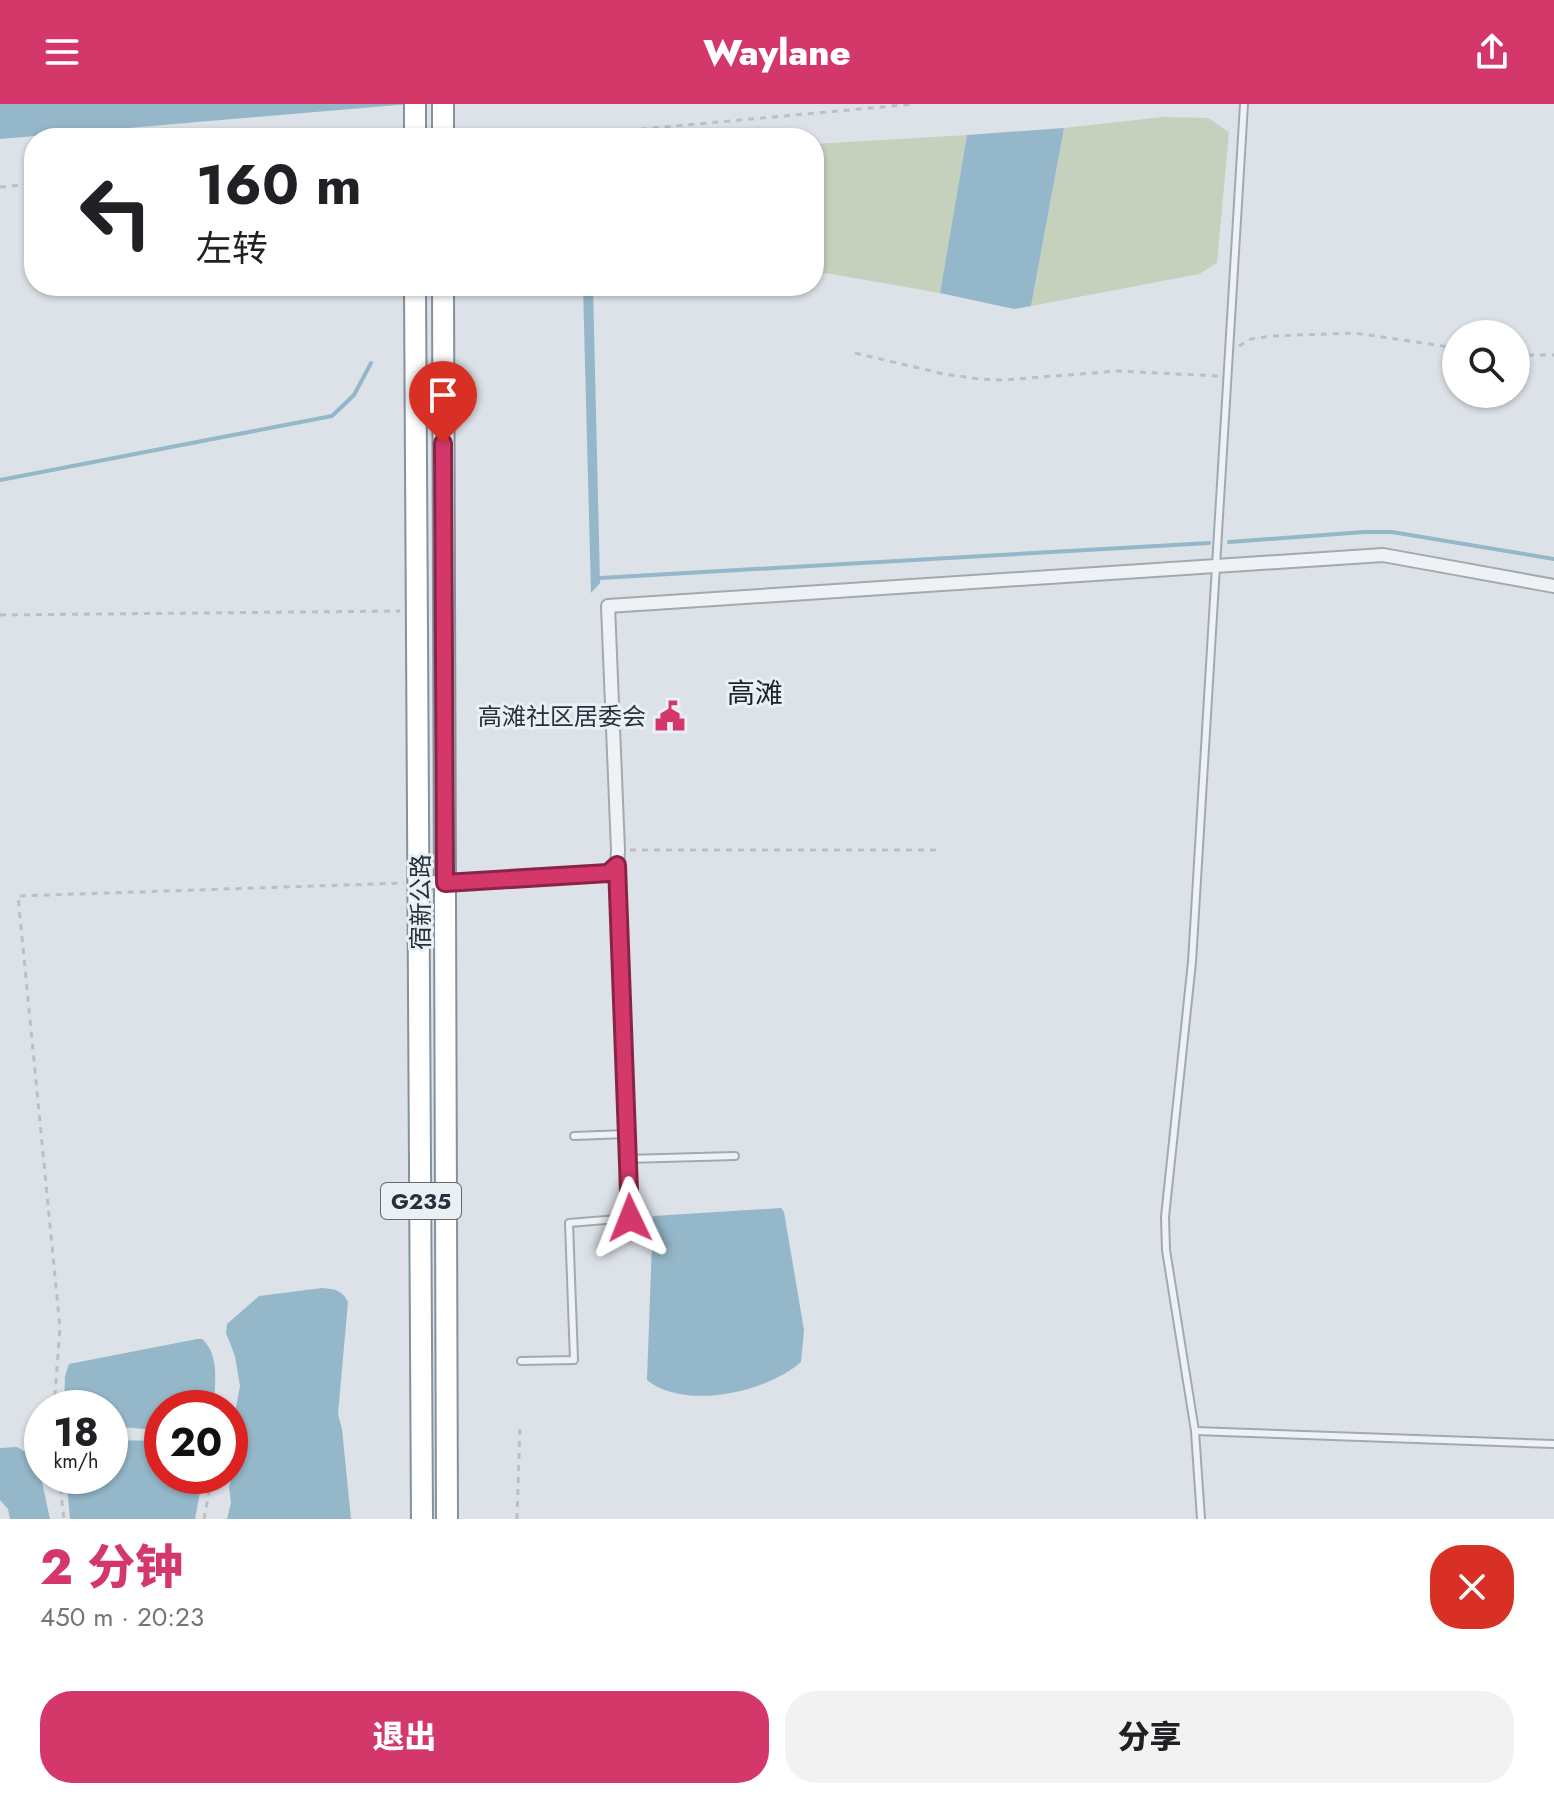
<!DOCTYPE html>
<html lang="zh">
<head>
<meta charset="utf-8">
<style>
	:root { --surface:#fff; --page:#f2f2f2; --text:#202124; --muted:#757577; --accent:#d4386b }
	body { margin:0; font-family:Jost,"Noto Sans SC",sans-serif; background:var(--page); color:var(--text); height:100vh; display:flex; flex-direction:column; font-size:30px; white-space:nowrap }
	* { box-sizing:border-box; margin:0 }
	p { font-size:26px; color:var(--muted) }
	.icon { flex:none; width:44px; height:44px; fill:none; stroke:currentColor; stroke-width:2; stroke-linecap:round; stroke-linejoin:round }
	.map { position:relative; height:1415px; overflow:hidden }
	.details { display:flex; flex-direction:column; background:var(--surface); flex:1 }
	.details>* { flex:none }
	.top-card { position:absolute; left:24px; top:24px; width:800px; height:168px; border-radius:32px; box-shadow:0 2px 6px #0004; background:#fff; color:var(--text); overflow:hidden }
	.tools { position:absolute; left:1442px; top:216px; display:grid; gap:16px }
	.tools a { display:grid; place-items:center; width:88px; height:88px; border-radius:50%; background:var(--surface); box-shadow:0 2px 6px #0004; font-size:40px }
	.speed { position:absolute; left:24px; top:1286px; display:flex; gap:16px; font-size:40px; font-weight:700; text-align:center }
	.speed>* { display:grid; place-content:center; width:104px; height:104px; border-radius:50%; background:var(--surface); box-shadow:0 2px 6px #0004; line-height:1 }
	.speed small { font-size:20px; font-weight:400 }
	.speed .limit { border:12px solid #d22; background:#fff; color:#111 }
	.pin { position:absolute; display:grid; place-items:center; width:68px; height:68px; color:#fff; margin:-82px -34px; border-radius:50% 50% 50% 0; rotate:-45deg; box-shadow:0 0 8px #0007 }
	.pin .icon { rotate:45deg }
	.me { position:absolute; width:88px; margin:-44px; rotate:358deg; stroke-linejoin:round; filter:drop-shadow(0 0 6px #0008) }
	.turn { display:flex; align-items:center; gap:28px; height:168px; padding:0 40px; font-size:36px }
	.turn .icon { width:104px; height:104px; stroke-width:2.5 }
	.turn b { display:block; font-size:56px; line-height:68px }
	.round { display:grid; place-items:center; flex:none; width:84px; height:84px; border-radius:32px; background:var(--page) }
	.headline { display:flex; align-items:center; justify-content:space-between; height:136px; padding:0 40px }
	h1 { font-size:48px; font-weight:800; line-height:60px; color:var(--accent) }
	.cta { display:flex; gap:16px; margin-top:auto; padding:16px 40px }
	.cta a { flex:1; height:92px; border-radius:32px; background:var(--accent); color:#fff; font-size:32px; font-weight:800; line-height:92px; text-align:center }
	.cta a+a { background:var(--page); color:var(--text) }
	header { display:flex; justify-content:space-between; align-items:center; height:104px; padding:0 40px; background:var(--accent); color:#fff; font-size:36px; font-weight:800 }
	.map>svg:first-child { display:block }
	.green { fill:#c5d1bc }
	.water { fill:#94b7c9 }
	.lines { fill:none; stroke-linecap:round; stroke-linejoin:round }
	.stream { stroke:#94b7c9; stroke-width:4 }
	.service-casing { stroke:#a1aab1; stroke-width:10 }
	.minor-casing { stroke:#a1aab1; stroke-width:16 }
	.trunk-casing { stroke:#82929e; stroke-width:24 }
	.path { stroke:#bac0c5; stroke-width:3; stroke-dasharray:6 6; stroke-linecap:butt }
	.service { stroke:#eef2f5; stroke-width:6 }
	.minor { stroke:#eef2f5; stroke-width:12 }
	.trunk { stroke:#fff; stroke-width:20 }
	.trunk-bridge-casing { stroke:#82929e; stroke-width:24; stroke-linecap:butt }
	.trunk-bridge { stroke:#fff; stroke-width:20 }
	.route-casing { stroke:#8a2446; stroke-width:20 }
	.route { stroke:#d4386b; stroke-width:14 }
	.labels { text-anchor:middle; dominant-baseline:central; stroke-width:6; stroke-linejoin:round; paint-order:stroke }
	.shield { fill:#ebf0f4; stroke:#606b74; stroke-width:2 }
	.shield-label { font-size:22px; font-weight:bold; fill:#25323d }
	.poi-label { font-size:24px; fill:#25323d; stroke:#ebf0f4; text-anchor:end }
	.street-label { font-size:24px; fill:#25323d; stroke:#ebf0f4 }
	.quarter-label { font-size:28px; fill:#17232e; stroke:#ebf0f4 }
</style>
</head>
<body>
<header><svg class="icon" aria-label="menu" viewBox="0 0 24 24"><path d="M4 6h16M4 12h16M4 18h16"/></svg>Waylane<svg class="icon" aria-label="share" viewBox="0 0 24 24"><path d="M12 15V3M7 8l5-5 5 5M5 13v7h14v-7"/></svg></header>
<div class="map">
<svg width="1554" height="1415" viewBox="0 0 1554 1415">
	<rect width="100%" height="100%" fill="#dce2e7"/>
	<g class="green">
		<path d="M1163,13l45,1 21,14 -12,131 -18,11 -168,32 33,-178z"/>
		<path d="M967,31l-27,158 -126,-22v-127z"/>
	</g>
	<g class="water">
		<path d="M0,0h409l-409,35z"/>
		<path d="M1064,24l-33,178 -17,3 -74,-16 27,-158z"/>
		<path d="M583,182h10l7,297 -9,10z"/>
		<path d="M781,1104l3,4 20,118 -3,32c-34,30 -116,49 -154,18l6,-164z"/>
		<path d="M322,1184c13,1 20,2 26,14l-10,112 4,15 9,90h-124l4,-16 -2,-16 8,-26 -6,-13v-14l9,-48 -5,-30 -9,-23 1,-9 32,-28z"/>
		<path d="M197,1235h5c19,17 12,46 12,69h-52v21l-5,1 -47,-4v-18h-46l1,-32 4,-12z"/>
		<path d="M110,1336l52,1v35h41l-8,43h-125l-4,-43h44z"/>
		<path d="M17,1343l20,12 13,60h-40l-2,-10 -8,-9v-52z"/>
	</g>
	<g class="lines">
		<g class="stream">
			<path d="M0,376l332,-64 22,-21 17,-32"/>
			<path d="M1229,438l135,-10h28l162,27"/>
			<path d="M600,474l609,-35"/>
		</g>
		<g class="service-casing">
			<g id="service">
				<path d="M574,1032l52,-2"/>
				<path d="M627,1055l108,-3"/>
				<path d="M521,1257l53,-1 -5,-137 61,-5 -13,-350"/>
				<path d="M1195,1327l359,13"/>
				<path d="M1201,1415l-6,-88 -29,-181 -1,-33 27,-255 52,-858"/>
			</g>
		</g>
		<g class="minor-casing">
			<path id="minor" d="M420,779l188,-10 9,-8 1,-15 -10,-244 775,-51 171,31"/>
		</g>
		<g class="trunk-casing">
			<g id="trunk">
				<path d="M415,182l7,1233"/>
				<path d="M443,182l4,1233"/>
			</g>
		</g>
		<g class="path">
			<path d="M459,31l30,3"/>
			<path d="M545,34l369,-34"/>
			<path d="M0,83l34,-3"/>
			<path d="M1239,242l12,-7 20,-3 84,-3 101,15"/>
			<path d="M855,249l89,21 35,5 25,1 113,-9 102,5"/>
			<path d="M1516,251h38"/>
			<path d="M0,511l400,-4"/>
			<path d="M630,746h307"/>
			<path d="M54,1304l6,-80 -42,-432 386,-13"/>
			<path d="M59,1372l5,43"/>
			<path d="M204,1415l8,-43"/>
			<path d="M517,1415l3,-95"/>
		</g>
		<use href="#service" class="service"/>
		<use href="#minor" class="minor"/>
		<use href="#trunk" class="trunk"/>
		<g class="trunk-bridge-casing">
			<g id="trunk-bridge">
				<path d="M415,34v-34"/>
				<path d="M443,34v-34"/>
			</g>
		</g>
		<use href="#trunk-bridge" class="trunk-bridge"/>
	</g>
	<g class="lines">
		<g class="route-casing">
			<path id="route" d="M443,339l2,440 163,-10 9,-8 13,353"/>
		</g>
		<use href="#route" class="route"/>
	</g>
	<defs>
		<g id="civic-bare" transform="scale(2.4)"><path d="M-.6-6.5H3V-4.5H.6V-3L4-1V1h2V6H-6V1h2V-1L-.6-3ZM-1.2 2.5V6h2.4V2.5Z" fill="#d4386b" stroke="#ebf0f4" stroke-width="2.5" paint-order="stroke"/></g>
	</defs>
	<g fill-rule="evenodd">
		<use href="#civic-bare" x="670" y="612"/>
	</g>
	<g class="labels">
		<rect class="shield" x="381" y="1079" width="80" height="36" rx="6"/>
		<g class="shield-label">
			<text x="421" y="1097">G235</text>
		</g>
		<g class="poi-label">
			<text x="646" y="612">高滩社区居委会</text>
		</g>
		<g class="street-label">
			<text transform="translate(420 798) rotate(-90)">宿新公路</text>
		</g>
		<g class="quarter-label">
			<text x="755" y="589">高滩</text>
		</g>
	</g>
</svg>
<div class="tools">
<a><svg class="icon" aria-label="search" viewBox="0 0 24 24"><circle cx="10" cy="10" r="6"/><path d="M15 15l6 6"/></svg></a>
</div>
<div class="speed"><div>18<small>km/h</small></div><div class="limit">20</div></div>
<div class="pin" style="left:443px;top:339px;background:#d93025"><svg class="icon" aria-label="arrive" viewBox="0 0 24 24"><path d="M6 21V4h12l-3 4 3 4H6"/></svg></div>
<svg class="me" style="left:630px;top:1114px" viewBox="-20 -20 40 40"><path d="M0-17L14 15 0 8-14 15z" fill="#d4386b" stroke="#fff" stroke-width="4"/></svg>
<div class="top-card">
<div class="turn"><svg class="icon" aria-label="left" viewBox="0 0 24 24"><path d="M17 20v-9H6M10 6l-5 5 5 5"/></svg><div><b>160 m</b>左转</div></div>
</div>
</div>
<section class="details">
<div class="headline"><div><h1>2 分钟</h1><p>450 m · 20:23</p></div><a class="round" style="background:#d93025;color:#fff"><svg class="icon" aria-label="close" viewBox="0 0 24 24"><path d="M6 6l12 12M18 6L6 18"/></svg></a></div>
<div class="cta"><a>退出</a><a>分享</a></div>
</section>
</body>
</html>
